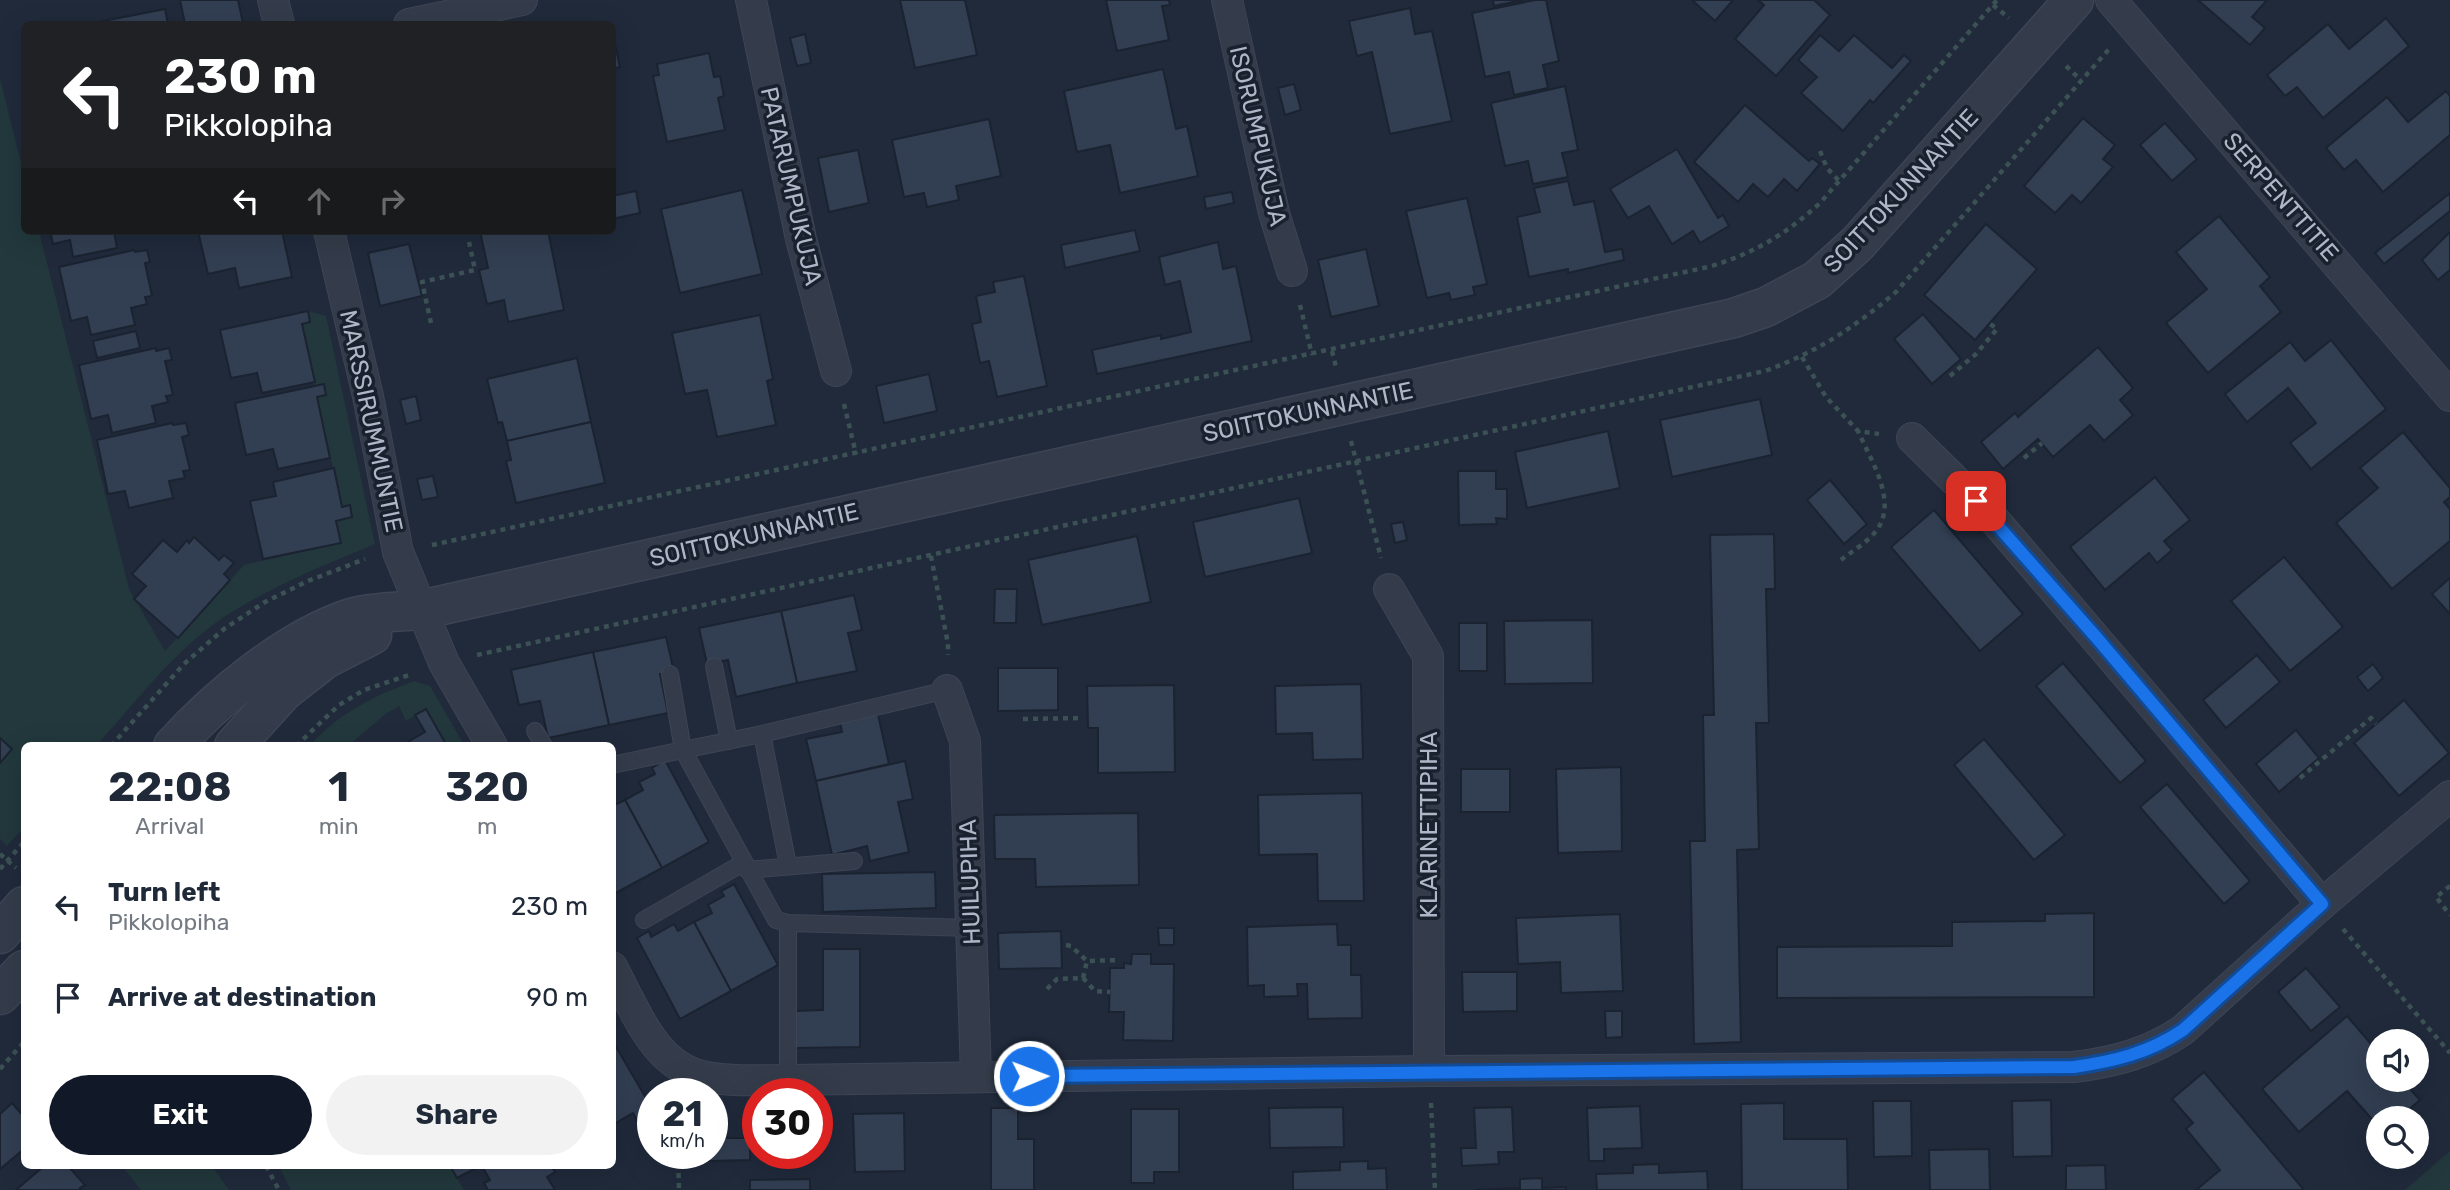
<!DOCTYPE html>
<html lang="en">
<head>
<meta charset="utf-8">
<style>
	:root { --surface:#fff; --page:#f2f2f3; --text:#1f2937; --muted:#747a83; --accent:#111827 }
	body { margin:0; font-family:Rubik,sans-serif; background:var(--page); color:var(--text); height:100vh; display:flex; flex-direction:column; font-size:26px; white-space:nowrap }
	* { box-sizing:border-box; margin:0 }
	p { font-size:23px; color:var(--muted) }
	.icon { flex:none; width:38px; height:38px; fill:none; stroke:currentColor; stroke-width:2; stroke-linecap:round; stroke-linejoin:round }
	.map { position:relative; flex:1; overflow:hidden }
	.panel { position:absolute; left:21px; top:742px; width:595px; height:427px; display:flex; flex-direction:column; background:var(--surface); border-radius:10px; box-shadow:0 7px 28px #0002 }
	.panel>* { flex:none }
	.guide { position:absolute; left:21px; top:21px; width:595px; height:214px; border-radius:10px; box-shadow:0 7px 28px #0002; background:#202124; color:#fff; overflow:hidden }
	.controls { position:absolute; left:2366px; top:1029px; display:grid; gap:14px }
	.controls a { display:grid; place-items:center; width:63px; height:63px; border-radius:50%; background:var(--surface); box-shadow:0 7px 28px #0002; font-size:35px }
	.speed { position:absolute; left:637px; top:1078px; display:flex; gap:14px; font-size:35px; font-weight:700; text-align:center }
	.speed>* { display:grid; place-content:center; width:91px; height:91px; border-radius:50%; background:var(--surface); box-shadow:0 7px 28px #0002; line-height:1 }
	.speed small { font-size:18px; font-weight:400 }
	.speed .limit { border:10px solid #d22; background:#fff; color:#111 }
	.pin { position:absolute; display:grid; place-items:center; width:60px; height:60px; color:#fff; margin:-30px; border-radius:14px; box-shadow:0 4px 10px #0006 }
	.me { position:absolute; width:77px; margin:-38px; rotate:89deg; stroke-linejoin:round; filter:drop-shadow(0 0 5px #0008) }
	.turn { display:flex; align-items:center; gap:24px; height:147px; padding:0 28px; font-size:32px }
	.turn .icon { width:91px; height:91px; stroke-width:2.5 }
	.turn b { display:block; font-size:49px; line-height:60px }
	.lanes { display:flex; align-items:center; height:66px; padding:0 28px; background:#0003; justify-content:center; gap:35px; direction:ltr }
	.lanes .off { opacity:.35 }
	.eta { display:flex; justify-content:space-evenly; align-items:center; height:119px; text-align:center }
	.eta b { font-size:42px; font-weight:700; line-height:49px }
	.primary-button { display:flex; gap:14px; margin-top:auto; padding:14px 28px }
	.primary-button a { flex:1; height:80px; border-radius:42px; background:var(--accent); color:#fff; font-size:28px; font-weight:700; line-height:80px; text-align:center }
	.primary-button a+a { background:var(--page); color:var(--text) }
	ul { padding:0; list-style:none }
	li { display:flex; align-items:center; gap:21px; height:91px; padding:0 28px }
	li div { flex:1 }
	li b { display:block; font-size:26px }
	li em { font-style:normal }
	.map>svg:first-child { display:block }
	.green { fill:#22383c }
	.building { fill:#323e52; stroke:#1b2331; stroke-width:2 }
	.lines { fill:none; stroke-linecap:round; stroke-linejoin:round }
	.service-casing { stroke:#3d4554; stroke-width:18 }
	.minor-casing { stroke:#3d4554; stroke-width:32 }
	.tertiary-casing { stroke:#3d4554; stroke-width:41 }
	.path { stroke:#3b5154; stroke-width:4.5; stroke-dasharray:5 5; stroke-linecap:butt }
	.service { stroke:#343c4b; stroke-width:16 }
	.minor { stroke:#343c4b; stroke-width:30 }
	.tertiary { stroke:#343c4b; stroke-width:38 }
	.route-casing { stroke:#114b97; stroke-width:18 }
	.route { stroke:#1a73e8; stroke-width:12 }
	.labels { text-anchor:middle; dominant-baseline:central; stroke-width:7; stroke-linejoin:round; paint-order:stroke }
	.street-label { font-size:24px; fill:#aeb7c7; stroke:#19212f }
</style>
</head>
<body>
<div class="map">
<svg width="2450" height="1190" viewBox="0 0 2450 1190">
	<rect width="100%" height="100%" fill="#202a3b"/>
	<g class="green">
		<path d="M0,78l24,97v56h15l90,358 36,62 79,-86 96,-22 -4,-22 16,-4 -2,-12 -8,2 -25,-110 9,-3 -2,-10 -9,2 -13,-62 8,-2 -2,-11 18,5 49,228c-53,22 -106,43 -154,75 -48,33 -85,83 -124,126l-73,1v81l-17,19 -7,-7z"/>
		<path d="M414,681l16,5 34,59h-17l-21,-36 -20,12 -7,-15 -15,9 -35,30h-39c31,-33 62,-48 104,-64z"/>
		<path d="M2450,1151v39h-45z"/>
		<path d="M122,1166h90l17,24h-88z"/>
		<path d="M279,1166h171l14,24h-173z"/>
	</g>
	<g class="building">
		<path d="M180,0h58l5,23 -58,1z"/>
		<path d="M900,0h65l12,55 -62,13z"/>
		<path d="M1106,0h63l1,5 -8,1 7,34 -52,11z"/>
		<path d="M1493,0h30l-29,6z"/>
		<path d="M1535,0h11l13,61 -16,4 5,23 -34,7 -5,-23 -24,5 -13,-64z"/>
		<path d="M1692,0h41l-18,21z"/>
		<path d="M1758,0h56l16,15 -54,61 -41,-37 29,-34z"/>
		<path d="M2198,0h69l-15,17 13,11 -15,17z"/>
		<path d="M1410,8l5,26 17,-3 20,90 -62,13 -18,-82 -15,4 -8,-35z"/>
		<path d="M165,9l3,15h-80z"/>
		<path d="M2386,18l23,28 -86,72 -26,-31 -12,9 -18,-21 61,-51 21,25z"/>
		<path d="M805,34l6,29 -14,3 -7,-28z"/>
		<path d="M1820,35l19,16 15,-16 38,33 12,-13 7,6 -38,42 -3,-3 -27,31 -42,-38 16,-16 -19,-17z"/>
		<path d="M612,40h2l6,27 -8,2z"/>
		<path d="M709,53l5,24 6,-1 4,20 -6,2 7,32 -58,12 -14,-66 6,-1 -2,-11z"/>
		<path d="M1163,69l13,60 11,-3 11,50 -78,17 -10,-48 -33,7 -13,-61z"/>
		<path d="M1294,84l7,26 -16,5 -7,-27z"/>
		<path d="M1565,86l13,64 -16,3 6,24 -35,7 -5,-23 -23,5 -14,-63z"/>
		<path d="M2446,91l4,5v39l-67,57 -27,-32 -12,10 -18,-22 61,-51 21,25z"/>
		<path d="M1745,105l64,56 3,-3 8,6 -23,27 -13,-12 -16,18 -15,-13 -15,18 -44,-40z"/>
		<path d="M2083,118l32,27 -12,14 10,8 -32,36 -9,-8 -17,18 -31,-27z"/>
		<path d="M989,119l12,57 -45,10 3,14 -32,7 -3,-14 -20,4 -12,-57z"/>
		<path d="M2165,123l32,36 -25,22 -32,-36z"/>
		<path d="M1677,149l41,69 5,-3 6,11 -29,17 -7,-12 -21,13 -23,-38 -21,12 -18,-29z"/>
		<path d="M858,150l11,53 -40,9 -11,-54z"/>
		<path d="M1568,181l6,24 20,-4 11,51 17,-3 2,11 -56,13v-4l-39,8 -12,-60 23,-5 -6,-24z"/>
		<path d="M742,190l20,84 -82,19 -19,-84z"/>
		<path d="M636,191l4,22 -28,6v-23z"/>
		<path d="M1232,192l2,11 -28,6 -2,-12z"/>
		<path d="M2450,193v18l-66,53 -9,-11z"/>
		<path d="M1467,198l20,86 -14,3 2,8 -24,5 -2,-7 -22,5 -21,-87z"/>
		<path d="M2219,216l51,61 -10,9 21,26 -73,61 -42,-50 41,-34 -31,-37z"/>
		<path d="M1986,224l51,45 -62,71 -51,-45z"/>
		<path d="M1135,230l5,21 -75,17 -4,-23z"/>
		<path d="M50,231h64l3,17 -44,9 -3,-17 -17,4z"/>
		<path d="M198,231h84l10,46 -53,11 -4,-20 -27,6z"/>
		<path d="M480,231h68l16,79 -56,12 -4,-22 -17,4 -8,-34 9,-2z"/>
		<path d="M2450,232v38l-12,10 -16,-20z"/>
		<path d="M1218,242l5,27 13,-3 16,75 -155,33 -5,-24 69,-15v4l30,-7 -11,-51 -15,4 -6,-28z"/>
		<path d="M409,244l13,52 -42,10 -12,-53z"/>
		<path d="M1366,249l13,57 -48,11 -13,-57z"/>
		<path d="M134,250l1,2 12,-2 3,12 -5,1 7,33 -7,1 2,7 -16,4 4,17 -44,10 -4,-18 -16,4 -12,-54z"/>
		<path d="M1024,276l23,110 -50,11 -8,-36 -9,2 -8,-39 9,-2 -5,-26 19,-4 -2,-10z"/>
		<path d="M308,311l2,11 -8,2 13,58 -53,11 -5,-20 -26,5 -11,-48z"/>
		<path d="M1923,314l38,45 -29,25 -38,-45z"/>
		<path d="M760,315l13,64 -6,2 9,44 -59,12 -10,-47 -22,4 -13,-61z"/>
		<path d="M136,331l4,17 -43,10 -4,-17z"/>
		<path d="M2331,340l55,69 -75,60 -21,-26 26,-20 -28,-35 -41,34 -22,-28 65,-52 15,19z"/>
		<path d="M2098,347l35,41 -13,12 13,15 -29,26 -14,-16 -37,32 -15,-18 -35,30 -22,-27 34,-29 3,4z"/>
		<path d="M156,348v3l13,-3 3,12 -7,1 8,34 -7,1 2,6 -16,4 4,17 -44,10 -4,-18 -17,4 -12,-54z"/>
		<path d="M577,358l14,64 -84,19 -5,-19 -4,1 -11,-44z"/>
		<path d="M929,374l8,37 -53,12 -8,-37z"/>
		<path d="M324,384l2,11 -9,2 13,61 -52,11 -5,-20 -27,6 -11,-52z"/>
		<path d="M416,396l5,24 -15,4 -6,-24z"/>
		<path d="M1760,399l12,56 -100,22 -12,-57z"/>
		<path d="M591,422l14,61 -89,20 -10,-42 5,-1 -4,-19z"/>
		<path d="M172,423l1,2 13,-2 3,12 -7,2 8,33 -7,1 2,7 -16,3 4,17 -44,10 -4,-17 -17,3 -11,-54z"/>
		<path d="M1608,431l12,57 -93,20 -12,-56z"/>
		<path d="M2403,432l47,56v9l-6,5 6,7v32l-58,48 -56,-66 42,-35 -18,-20z"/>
		<path d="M334,468l8,39 8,-2 2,12 -16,4 5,22 -78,16 -13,-58 26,-5 -3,-14z"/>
		<path d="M1458,471h38v18h11v30l-11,-1 1,6 -38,1z"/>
		<path d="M433,476l5,21 -16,3 -5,-21z"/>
		<path d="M2155,477l35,43 -26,21 8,9 -15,13 -8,-10 -44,37 -35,-43z"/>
		<path d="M1830,480l37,44 -23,20 -37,-44z"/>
		<path d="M1299,498l13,55 -107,24 -12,-55z"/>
		<path d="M1934,510l89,104 -43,37 -89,-104z"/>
		<path d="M1403,522l4,18 -12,3 -4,-19z"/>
		<path d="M1774,534l1,55h-9l3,134h-13l3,126 -22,1 4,192 -47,2 -4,-203h15l-2,-126h11l-4,-180z"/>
		<path d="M1137,536l14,66 -109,23 -14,-65z"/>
		<path d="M194,537l25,23 5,-5 10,8 -10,11 6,6 -52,58 -44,-39 12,-13 -14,-12 31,-34 14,12 10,-12 2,3z"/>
		<path d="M2284,557l59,70 -53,44 -59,-70z"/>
		<path d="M2450,578v36l-18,-20z"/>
		<path d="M995,589h22l-1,34h-22z"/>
		<path d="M854,595l8,35 -14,3 9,38 -60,12 -16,-72z"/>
		<path d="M781,611l16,72 -61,14 -8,-37 -21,4 -8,-36z"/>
		<path d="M1592,620l1,63 -88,1 -1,-63z"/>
		<rect x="1459" y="623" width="28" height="48"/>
		<path d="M666,637l8,35 -14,2 8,39 -59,12 -16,-73z"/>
		<path d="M593,652l16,73 -61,13 -8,-37 -21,4 -8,-35z"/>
		<path d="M2257,655l23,27 -54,46 -23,-28z"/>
		<path d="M2063,663l83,98 -26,22 -84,-97z"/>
		<path d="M2373,664l10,14 -15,13 -11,-14z"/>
		<path d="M998,668h60v42l-60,1z"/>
		<path d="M1361,684l2,75 -50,1 -1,-27 -36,1 -1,-48z"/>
		<path d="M1174,685l1,87 -77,1v-45h-10l-1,-42z"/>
		<path d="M2404,700l45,53 -50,43 -45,-53z"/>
		<path d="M426,709l21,37h-46l24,-14 -10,-17z"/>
		<path d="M877,710l12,54 -73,17 -10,-42 36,-7 -3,-14z"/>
		<path d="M2296,730l23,28 -40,34 -23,-28z"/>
		<path d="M0,738l12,11 -12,14z"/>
		<path d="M1984,739l81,96 -31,25 -80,-95z"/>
		<path d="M665,760l44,82 -47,26 -37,-68 18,-10 -4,-8 16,-8 -3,-6z"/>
		<path d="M905,761l8,38 -15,3 11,50 -39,9 -3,-15 -35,9 -16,-74z"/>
		<path d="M1621,767l1,84 -64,2 -2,-84z"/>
		<rect x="1461" y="769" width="49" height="43"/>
		<path d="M2167,784l83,97 -26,23 -84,-97z"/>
		<path d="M1362,793l2,108h-46l-1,-47 -58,1 -1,-60z"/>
		<path d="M625,800l37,68 -50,27v-89z"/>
		<path d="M1138,813l1,72 -103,2 -1,-28h-40l-1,-44z"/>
		<path d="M935,872l1,36 -113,4 -1,-38z"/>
		<path d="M734,884l44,81 -47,26 -37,-69 18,-9 -4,-8 16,-9 -3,-5z"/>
		<path d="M2094,913v84l-317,1v-51l175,-1v-24l93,-1v-7z"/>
		<path d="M1620,914l3,77 -62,2 -1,-31 -42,2 -2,-46z"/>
		<path d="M694,922l37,69 -51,28 -43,-81 12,-7 2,6 23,-13 4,7z"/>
		<path d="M1337,924l1,21h13v30h10l1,43 -54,1 -1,-35h-10l1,12 -34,1v-12l-16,1 -1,-59z"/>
		<path d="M1158,928h16v17h-15z"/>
		<path d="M1061,931l1,37 -63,1 -1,-36z"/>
		<path d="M823,949h37v98l-66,1 1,-37 28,-1z"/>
		<path d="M1132,954h19v10h23l-1,77 -50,-1 1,-28h-15l1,-44h14v-5l7,1z"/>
		<path d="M2306,968l34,39 -29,24 -33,-39z"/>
		<path d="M1462,972h55v39l-54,1z"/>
		<path d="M1605,1011h17v26l-16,1z"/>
		<path d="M2347,1016l31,36v28h24l18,20 -21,18h-21v8l-31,-35 -48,41 -37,-43z"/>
		<path d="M612,1040l34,58 2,30 -4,3 -11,-18 -21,12z"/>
		<path d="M2204,1072l100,118h-108l24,-20 -34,-41 7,-6 -21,-24z"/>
		<path d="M2051,1100l1,56 -39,1 -1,-56z"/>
		<path d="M1873,1101h38l1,55 -38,1z"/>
		<path d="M12,1103l12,14v32l-24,20v-55z"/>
		<path d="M1784,1103v36h63l1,51h-106l-1,-86z"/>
		<path d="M1640,1106l2,42 -38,1v12h-15l-2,-53z"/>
		<path d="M1343,1107l1,40 -74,1 -1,-40z"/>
		<path d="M1512,1107l2,45h-16l1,12 -37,2 -1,-18h15l-2,-40z"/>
		<path d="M991,1108h27v31h16v51h-43z"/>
		<path d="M1131,1109h48v63h-25v11h-23z"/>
		<path d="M817,1112h9l1,15h-10z"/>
		<path d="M904,1113l1,58 -50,1 -2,-58z"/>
		<path d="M712,1138h38v22l-41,1v-8h3z"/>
		<path d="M1989,1149l1,41h-60l-1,-40z"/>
		<path d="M1368,1161v8l18,-1 1,22h-94v-18l47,-2v-8z"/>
		<path d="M1659,1164v9l48,-2 1,19h-111l-1,-16 37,-1v-8z"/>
		<path d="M2105,1165l1,25h-40v-24z"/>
		<path d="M44,1166h24l17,19 -5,3 2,2h-66z"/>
		<path d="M450,1166h30l-23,12z"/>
		<path d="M482,1166h69l4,6 -8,5 8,13h-67l-4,-7 6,-3z"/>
		<path d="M1542,1178v10l24,-1v3h-92l46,-2v-9z"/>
		<path d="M810,1179v11h-60v-10z"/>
	</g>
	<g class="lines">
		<g class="service-casing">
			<g id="service">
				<path d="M714,666l15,75"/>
				<path d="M947,690l-185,44 -79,16 93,170 12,3 184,5"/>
				<path d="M535,731l9,15"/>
				<path d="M762,734l26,131"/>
				<path d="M612,765l71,-15 -13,-76"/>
				<path d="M747,870l107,-9"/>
				<path d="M644,920l99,-57"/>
				<path d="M788,923v157"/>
			</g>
		</g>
		<g class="minor-casing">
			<g id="minor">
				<path d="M273,0l6,24"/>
				<path d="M751,0l50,239 35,132"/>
				<path d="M1227,0l47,213 18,58"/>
				<path d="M2111,0l339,396"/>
				<path d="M409,24l113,-24"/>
				<path d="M329,231l39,165 30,156 46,111 48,83"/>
				<path d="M1912,438l80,79 330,387"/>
				<path d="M1389,589l39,67 1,415"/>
				<path d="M947,690l18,51 11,335"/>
				<path d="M612,967c23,42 42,101 95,110 26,5 54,3 81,3l641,-9 645,-4c41,-5 75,-14 109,-37l139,-126 128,-108"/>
			</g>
		</g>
		<g class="tertiary-casing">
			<g id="tertiary">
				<path d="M173,746c45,-49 114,-107 178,-128 21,-6 47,-6 69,-8l1314,-292 32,-11 51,-27 40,-36 217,-244"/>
				<path d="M234,746l50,-55 41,-32 47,-24"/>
				<path d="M0,934l24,-28"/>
				<path d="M0,995l24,-25"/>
			</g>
		</g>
		<g class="path">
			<path d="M1993,5l16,13"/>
			<path d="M2066,66l15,14"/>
			<path d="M1820,151l7,17 12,13"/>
			<path d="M1300,305l12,50"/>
			<path d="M431,323l-9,-41 53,-12 -6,-28"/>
			<path d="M1332,351l4,16"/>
			<path d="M1802,357l24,40 32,34 21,3"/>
			<path d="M1950,376l26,-22 21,-25 -8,-6"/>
			<path d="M844,404l12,50"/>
			<path d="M1351,441l30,117"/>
			<path d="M2024,458l18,-15"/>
			<path d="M432,545l1276,-278c45,-13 77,-32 112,-64l177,-203"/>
			<path d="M931,556l17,88v11"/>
			<path d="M1841,560c11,-9 27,-18 35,-29 23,-29 -6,-72 -18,-100"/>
			<path d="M477,655l1288,-284c54,-20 87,-42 131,-79l214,-244"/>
			<path d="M1023,719l59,-1"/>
			<path d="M111,746l73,-82 40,-35 41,-27 43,-21 57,-22"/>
			<path d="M296,746l43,-41 25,-15 48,-16"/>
			<path d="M2300,778l71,-60 5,6"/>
			<path d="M0,854l16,14"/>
			<path d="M0,869l24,-27"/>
			<path d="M2450,886l-14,11 14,18"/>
			<path d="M2343,929l107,124"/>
			<path d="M1066,945l5,1 16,15 33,-1"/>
			<path d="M1083,978l4,-17"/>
			<path d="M1047,989l10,-10 26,-1 12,13 15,1"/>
			<path d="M0,1069l24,-27"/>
			<path d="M1431,1103l4,87"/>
			<path d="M678,1153l1,37"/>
			<path d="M266,1166l13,24"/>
		</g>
		<use href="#service" class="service"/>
		<use href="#minor" class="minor"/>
		<use href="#tertiary" class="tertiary"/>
	</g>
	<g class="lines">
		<g class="route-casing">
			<path id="route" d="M1029,1076l1045,-9c41,-6 75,-14 109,-37l139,-126 -226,-267 -120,-136"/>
		</g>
		<use href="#route" class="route"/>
	</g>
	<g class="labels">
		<g class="street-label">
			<text transform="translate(1258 136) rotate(77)">ISORUMPUKUJA</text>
			<text transform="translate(791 186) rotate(77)">PATARUMPUKUJA</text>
			<text transform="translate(1901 191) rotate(-47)">SOITTOKUNNANTIE</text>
			<text transform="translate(2281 197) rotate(49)">SERPENTTITIE</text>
			<text transform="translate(1308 412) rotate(-12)">SOITTOKUNNANTIE</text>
			<text transform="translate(371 421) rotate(78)">MARSSIRUMMUNTIE</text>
			<text transform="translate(754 535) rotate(-13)">SOITTOKUNNANTIE</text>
			<text transform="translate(1429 825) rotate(-90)">KLARINETTIPIHA</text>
			<text transform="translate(970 882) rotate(-92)">HUILUPIHA</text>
		</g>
	</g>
</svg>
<div class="controls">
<a><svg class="icon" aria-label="sound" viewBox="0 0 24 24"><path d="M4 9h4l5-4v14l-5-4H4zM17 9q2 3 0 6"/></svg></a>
<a><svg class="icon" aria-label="search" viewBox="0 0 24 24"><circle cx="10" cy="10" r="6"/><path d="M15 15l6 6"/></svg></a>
</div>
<div class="speed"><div>21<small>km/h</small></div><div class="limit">30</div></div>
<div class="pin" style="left:1976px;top:501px;background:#d93025"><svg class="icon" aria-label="arrive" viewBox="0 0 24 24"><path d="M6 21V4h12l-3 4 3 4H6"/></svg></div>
<svg class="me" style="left:1029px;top:1076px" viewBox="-20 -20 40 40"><circle r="17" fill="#1a73e8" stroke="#fff" stroke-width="3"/><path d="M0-11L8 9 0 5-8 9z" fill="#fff"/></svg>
<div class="guide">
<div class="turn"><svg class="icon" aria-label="left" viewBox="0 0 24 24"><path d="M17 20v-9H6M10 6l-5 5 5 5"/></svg><div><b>230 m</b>Pikkolopiha</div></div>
<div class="lanes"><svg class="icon" aria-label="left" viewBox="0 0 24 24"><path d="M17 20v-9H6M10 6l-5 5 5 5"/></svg><svg class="icon off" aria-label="ahead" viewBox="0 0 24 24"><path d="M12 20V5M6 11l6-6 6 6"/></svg><svg class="icon off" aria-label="right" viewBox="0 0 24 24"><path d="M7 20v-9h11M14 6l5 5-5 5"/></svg></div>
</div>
<section class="panel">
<div class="eta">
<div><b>22:08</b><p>Arrival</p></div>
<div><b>1</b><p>min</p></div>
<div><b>320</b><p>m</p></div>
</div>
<ul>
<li><svg class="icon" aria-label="left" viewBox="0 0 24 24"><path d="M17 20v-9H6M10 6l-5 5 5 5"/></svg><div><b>Turn left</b><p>Pikkolopiha</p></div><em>230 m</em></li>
<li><svg class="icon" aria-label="arrive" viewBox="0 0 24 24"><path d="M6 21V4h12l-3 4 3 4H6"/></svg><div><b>Arrive at destination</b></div><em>90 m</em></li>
</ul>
<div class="primary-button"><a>Exit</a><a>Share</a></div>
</section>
</div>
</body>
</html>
